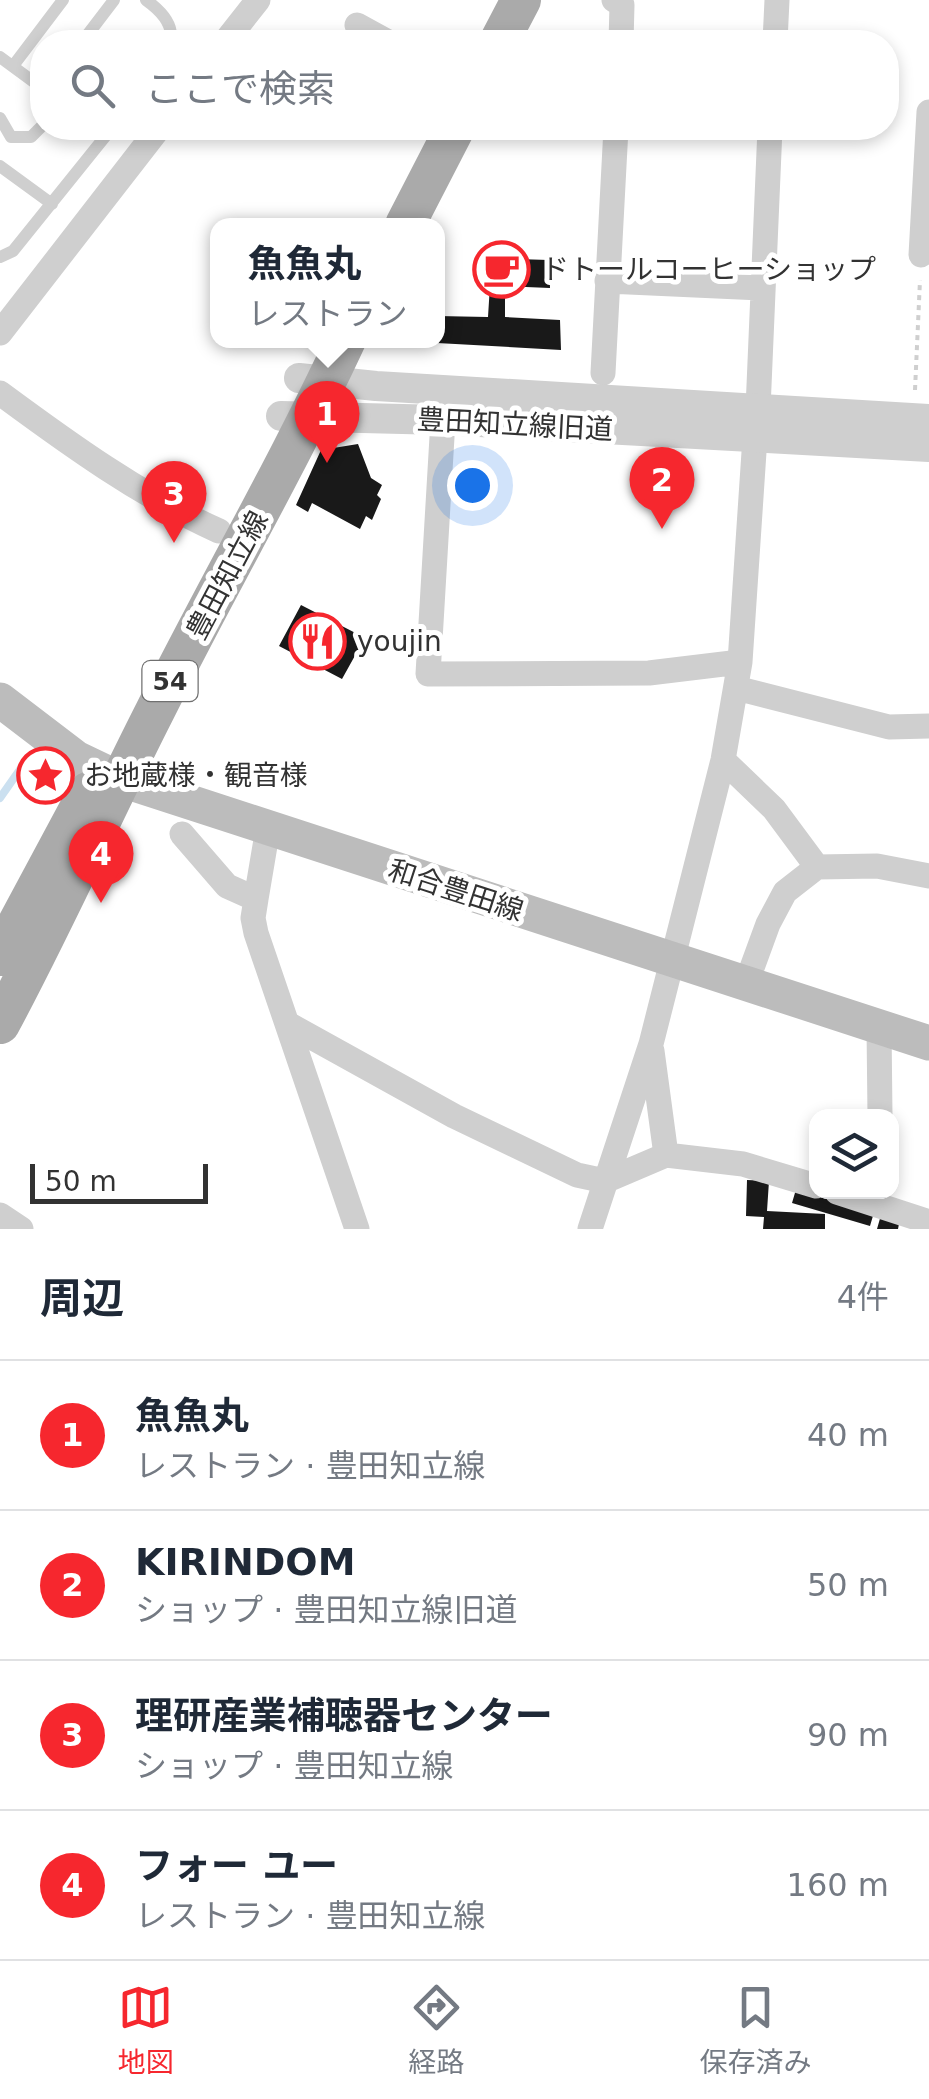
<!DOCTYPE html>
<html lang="ja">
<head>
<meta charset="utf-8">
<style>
  :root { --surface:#fff; --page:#f2f2f3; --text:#1f2937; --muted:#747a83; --line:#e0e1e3; --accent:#f6272e }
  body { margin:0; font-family:"DejaVu Sans","Noto Sans JP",sans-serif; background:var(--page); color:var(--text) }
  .controls { position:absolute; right:30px; bottom:30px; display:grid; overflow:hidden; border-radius:20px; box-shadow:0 5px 15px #0003 }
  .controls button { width:90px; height:90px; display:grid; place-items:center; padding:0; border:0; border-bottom:2px solid var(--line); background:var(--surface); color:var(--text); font:50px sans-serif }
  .scale { position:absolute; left:30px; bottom:25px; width:178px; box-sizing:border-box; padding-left:10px; border:5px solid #323232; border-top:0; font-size:28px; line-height:35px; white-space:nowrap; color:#323232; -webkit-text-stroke:8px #fff; paint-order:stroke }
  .you { position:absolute; left:472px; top:485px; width:35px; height:35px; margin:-25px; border:8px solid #fff; border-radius:50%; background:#1a73e8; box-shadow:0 0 0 15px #1a73e833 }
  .badge { display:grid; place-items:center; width:65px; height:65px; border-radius:50%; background:var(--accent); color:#fff; font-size:32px; font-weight:700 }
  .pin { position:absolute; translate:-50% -82px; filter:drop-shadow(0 2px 5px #0008) }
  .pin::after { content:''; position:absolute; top:52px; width:35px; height:30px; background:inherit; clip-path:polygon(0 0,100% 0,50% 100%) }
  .popup { position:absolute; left:210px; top:218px; width:235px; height:130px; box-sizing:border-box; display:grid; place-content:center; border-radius:20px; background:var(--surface); filter:drop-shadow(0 2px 8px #0005); font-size:32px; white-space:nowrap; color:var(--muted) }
  .popup b { font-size:38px; color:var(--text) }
  .popup::after { content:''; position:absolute; left:50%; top:100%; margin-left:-20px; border:20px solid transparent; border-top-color:var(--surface) }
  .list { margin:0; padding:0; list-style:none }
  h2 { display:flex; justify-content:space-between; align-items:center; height:130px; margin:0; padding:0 40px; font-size:42px }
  h2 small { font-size:32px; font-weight:400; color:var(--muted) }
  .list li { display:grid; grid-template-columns:65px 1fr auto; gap:30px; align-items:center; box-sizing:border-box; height:150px; padding:0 40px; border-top:2px solid var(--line) }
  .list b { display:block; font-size:38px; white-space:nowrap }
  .list p { margin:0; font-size:32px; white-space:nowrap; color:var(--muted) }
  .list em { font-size:32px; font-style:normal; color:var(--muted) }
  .icon { flex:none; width:55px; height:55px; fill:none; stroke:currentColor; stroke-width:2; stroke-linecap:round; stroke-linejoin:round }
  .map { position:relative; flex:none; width:929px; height:1229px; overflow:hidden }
  .search { position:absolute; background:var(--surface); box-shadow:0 5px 15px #0003; left:30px; right:30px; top:30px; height:110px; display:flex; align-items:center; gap:25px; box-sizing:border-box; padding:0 35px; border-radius:40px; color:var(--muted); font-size:38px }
  .sheet { height:730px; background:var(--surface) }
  nav { display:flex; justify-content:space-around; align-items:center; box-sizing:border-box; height:140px; border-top:2px solid var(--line); background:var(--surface); font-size:28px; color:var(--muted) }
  nav a { display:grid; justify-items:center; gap:5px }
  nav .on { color:var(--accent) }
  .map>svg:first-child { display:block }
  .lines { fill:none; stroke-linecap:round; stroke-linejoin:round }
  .stream { stroke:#cbe0f0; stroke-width:8 }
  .building { fill:#191919 }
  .path { stroke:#cfcfcf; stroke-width:4; stroke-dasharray:5 5; stroke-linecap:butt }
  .service { stroke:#cfcfcf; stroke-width:12 }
  .minor { stroke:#cfcfcf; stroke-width:25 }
  .tertiary { stroke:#cfcfcf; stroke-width:30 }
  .secondary { stroke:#bcbcbc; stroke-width:35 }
  .primary { stroke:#aaa; stroke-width:40 }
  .labels { text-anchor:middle; stroke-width:10; stroke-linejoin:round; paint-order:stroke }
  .shield { fill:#fff; stroke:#707070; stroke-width:2.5 }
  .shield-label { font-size:25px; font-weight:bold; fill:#323232 }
  .poi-label { font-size:28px; fill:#323232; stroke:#fff; text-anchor:start }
  .street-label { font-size:28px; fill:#323232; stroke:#fff }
</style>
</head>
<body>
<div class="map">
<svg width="929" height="1229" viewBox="0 0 929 1229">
  <rect width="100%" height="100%" fill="#fff"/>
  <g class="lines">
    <!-- stream -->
    <path class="stream" d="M 0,798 L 21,768 L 41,758"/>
  </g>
  <!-- building -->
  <path class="building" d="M 480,258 L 549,260 L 550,288 L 505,286 L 505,317 L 560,320 L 561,350 L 437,343 L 437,316 L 488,317 L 490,285 L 481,285 Z
    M 358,444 L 371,478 L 382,485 L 377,495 L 381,499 L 372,520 L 366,516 L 360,529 L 312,503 L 308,512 L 296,505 L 321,450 Z
    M 301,605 L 373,642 L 366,657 L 357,652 L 342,679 L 279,646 Z
    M 747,1180 L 769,1181 L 767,1211 L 825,1214 L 825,1229 L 763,1229 L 764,1217 L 746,1216 Z
    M 797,1186 L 875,1209 L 870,1226 L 792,1203 Z
    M 881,1215 L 900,1219 L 898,1229 L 877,1229 Z"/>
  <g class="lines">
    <!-- path -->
    <path class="path" d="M 915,390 L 920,280"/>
    <!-- service -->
    <path class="service" d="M 146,0 C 160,10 175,24 170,42
      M 82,42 L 114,0
      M 0,57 L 42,88
      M 13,66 L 63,0
      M 0,118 L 11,137 L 31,137 L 42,126
      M 0,166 L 52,204
      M 0,257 L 13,251 L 112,128"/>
    <!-- minor -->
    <path class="minor" d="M 614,0 L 622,5 L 621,42
      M 357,25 L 388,42
      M 225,42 L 258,0
      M 775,42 L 777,0
      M 921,255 L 929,112
      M 607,281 L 761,288
      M 0,333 L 159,128
      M 603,373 L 616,128
      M 0,393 C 69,444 141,496 219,531
      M 758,409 L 770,128
      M 443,420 L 428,674 L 649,673 L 740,662
      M 736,688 L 889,727 L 929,726
      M 723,760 L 774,809 L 817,867 L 877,866 L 929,876
      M 182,834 L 227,886 L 256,899 L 253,918 L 256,933 L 357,1229
      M 256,899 L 268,828
      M 746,984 L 768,924 L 785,892 L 817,867
      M 288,1024 L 454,1116 L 577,1175 L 605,1181 L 666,1155 L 743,1164 L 816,1186
      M 879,1027 L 880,1116
      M 652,1051 L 666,1155
      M 837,1192 L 929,1222
      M 0,1215 L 21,1229
      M 590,1229 L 651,1044 L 723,760 L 740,662 L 755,437"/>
    <!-- tertiary -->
    <path class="tertiary" d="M 299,378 L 376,386 L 929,419
      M 281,416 L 443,420 L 929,447"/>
    <!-- secondary -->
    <path class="secondary" d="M 0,700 L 76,758 L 122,780 L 929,1043"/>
    <!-- primary -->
    <path class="primary" d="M 499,42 L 521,0
      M 405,225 L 455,128
      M 0,956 L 88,792
      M 0,1024 C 55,922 102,815 155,711 C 217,587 287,467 346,340"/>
  </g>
  <!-- icons -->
  <defs>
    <symbol id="cafe-ring" viewBox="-11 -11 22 22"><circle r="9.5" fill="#fff" stroke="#f6272e" stroke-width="1.5"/><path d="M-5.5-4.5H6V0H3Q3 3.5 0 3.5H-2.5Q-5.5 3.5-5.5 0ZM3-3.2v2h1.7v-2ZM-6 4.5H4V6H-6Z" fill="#f6272e"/></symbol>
    <symbol id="restaurant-ring" viewBox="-11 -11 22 22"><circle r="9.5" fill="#fff" stroke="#f6272e" stroke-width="1.5"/><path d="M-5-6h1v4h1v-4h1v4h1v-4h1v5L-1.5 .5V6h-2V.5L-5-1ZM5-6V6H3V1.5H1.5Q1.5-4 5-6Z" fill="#f6272e"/></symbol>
    <symbol id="sight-ring" viewBox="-11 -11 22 22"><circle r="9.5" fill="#fff" stroke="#f6272e" stroke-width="1.5"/><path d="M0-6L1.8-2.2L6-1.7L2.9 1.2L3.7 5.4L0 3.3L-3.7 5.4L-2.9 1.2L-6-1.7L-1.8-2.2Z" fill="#f6272e"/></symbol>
  </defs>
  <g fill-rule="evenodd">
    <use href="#cafe-ring" x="470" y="238" width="63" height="63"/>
    <use href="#restaurant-ring" x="286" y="610" width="63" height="63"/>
    <use href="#sight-ring" x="14" y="744" width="63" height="63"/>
  </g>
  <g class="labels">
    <!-- shield labels -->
    <rect class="shield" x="142.5" y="661" width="55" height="40" rx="8"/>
    <g class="shield-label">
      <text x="170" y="690">54</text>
    </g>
    <!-- poi labels -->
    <g class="poi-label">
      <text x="541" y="279">ドトールコーヒーショップ</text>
      <text x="357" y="651">youjin</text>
      <text x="84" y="785">お地蔵様・観音様</text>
    </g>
    <!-- street labels -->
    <g class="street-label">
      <text transform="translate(515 424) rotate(3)" y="10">豊田知立線旧道</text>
      <text transform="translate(227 575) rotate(-62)" y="10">豊田知立線</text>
      <text transform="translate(456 890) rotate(18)" y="10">和合豊田線</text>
    </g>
  </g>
</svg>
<div class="controls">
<button><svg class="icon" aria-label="layers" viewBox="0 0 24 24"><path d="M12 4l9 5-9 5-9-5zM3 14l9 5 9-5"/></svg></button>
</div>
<div class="scale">50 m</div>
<div class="you"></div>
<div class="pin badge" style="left:327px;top:463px">1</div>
<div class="popup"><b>魚魚丸</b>レストラン</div>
<div class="pin badge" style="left:662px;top:529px">2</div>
<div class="pin badge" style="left:174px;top:543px">3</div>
<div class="pin badge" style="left:101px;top:903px">4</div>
<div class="search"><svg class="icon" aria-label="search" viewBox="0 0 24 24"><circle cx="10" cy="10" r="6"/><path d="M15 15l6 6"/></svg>ここで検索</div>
</div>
<section class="sheet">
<h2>周辺<small>4件</small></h2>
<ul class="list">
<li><span class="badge">1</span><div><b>魚魚丸</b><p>レストラン · 豊田知立線</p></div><em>40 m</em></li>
<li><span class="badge">2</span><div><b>KIRINDOM</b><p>ショップ · 豊田知立線旧道</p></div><em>50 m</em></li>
<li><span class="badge">3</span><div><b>理研産業補聴器センター</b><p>ショップ · 豊田知立線</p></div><em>90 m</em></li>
<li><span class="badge">4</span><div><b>フォー ユー</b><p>レストラン · 豊田知立線</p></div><em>160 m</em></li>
</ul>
</section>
<nav>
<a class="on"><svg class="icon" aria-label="map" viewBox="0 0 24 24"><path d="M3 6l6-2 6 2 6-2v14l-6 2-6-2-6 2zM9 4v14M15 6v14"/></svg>地図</a>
<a><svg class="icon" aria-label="directions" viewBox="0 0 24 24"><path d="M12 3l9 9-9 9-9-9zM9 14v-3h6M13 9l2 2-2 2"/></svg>経路</a>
<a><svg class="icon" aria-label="saved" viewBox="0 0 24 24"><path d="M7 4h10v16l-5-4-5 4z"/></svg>保存済み</a>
</nav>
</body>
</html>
